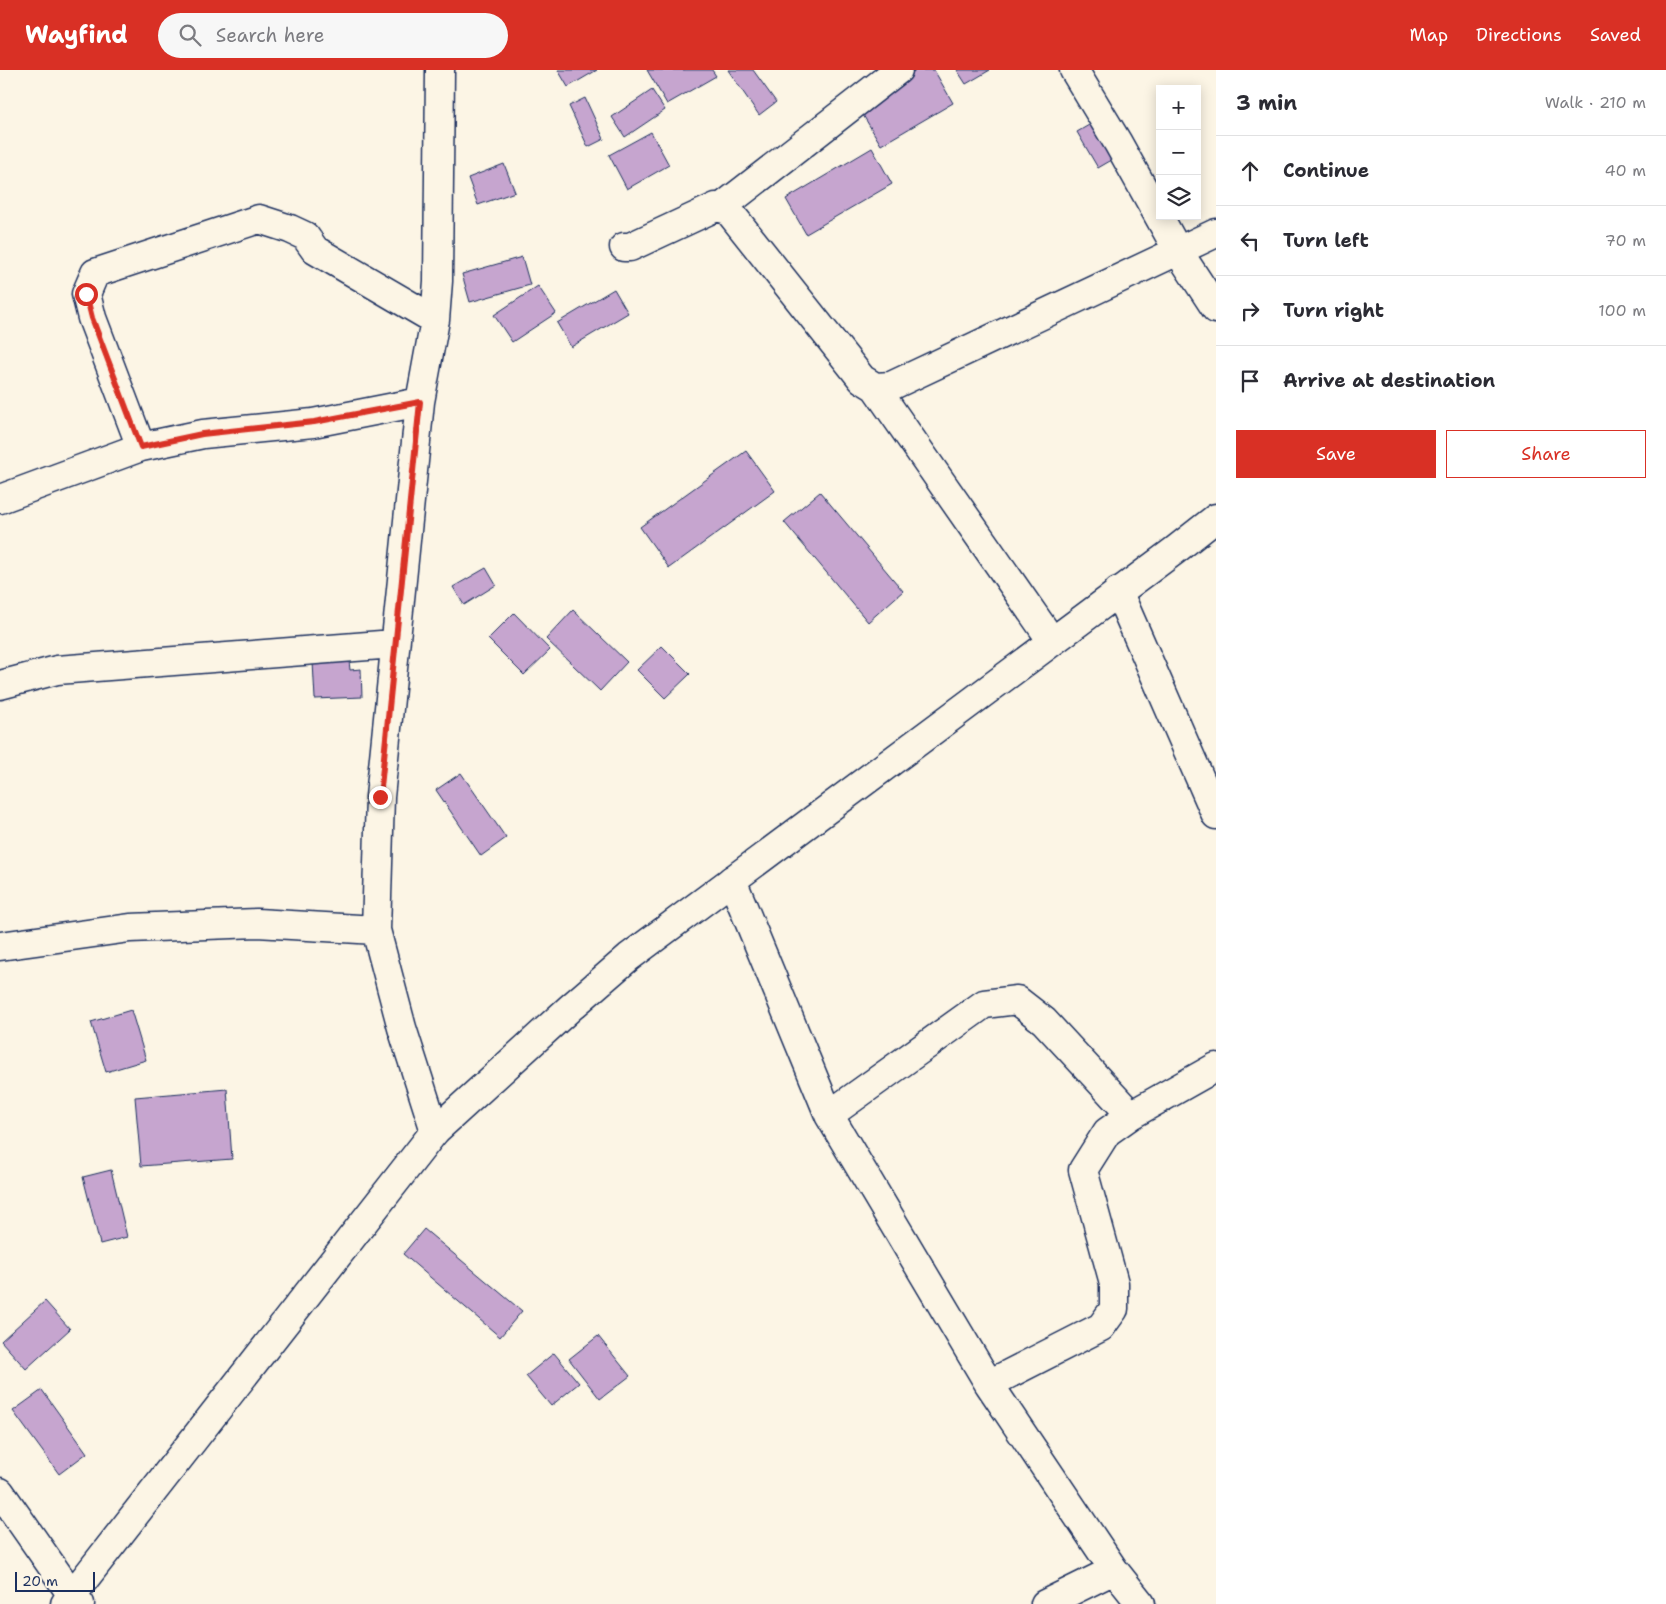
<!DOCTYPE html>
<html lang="en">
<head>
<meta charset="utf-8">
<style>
  :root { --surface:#fff; --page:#f7f7f7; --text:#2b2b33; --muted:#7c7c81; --line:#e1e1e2; --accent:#d93025 }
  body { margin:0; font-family:"Shantell Sans",sans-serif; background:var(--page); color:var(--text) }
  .controls { position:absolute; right:15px; top:15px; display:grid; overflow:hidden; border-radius:0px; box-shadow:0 2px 12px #0003 }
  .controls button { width:45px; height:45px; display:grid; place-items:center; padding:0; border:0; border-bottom:1px solid var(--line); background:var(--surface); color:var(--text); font:25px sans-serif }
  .scale { position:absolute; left:15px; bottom:12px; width:80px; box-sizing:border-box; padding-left:5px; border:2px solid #1b2f5e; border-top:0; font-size:14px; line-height:18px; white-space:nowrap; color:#1b2f5e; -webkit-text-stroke:4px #fcf5e5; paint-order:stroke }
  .stop { position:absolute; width:15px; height:15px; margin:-11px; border:4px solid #d93025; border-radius:50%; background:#fff }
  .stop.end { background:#d93025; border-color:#fff; box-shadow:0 1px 5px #0008 }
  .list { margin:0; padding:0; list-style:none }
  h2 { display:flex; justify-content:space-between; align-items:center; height:65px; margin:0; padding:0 20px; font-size:21px }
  h2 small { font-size:16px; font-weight:400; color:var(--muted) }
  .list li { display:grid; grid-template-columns:32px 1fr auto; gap:15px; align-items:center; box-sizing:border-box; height:70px; padding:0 20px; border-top:1px solid var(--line) }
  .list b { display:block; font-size:19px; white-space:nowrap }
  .list em { font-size:16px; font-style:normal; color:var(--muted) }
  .actions { display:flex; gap:10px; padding:15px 20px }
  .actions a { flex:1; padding:11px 0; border:1px solid var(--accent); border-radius:0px; text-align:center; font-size:18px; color:var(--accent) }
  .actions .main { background:var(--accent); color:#fff }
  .icon { flex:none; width:28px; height:28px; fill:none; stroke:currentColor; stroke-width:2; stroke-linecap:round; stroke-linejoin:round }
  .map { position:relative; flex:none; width:1216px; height:1534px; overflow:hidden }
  header { display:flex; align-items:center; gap:30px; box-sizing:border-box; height:70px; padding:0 25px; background:var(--accent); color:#fff }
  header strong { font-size:24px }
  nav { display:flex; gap:28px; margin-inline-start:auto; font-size:18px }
  .search { width:350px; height:45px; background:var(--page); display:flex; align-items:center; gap:12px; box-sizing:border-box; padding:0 18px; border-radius:28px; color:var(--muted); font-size:19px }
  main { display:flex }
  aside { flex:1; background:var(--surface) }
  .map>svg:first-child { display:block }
  .building { fill:#c6a5cf; stroke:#1b2f5e }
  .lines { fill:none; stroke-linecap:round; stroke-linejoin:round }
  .street-casing { stroke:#1b2f5e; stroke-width:31 }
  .secondary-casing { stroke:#1b2f5e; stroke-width:31 }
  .street { stroke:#fcf5e5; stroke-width:28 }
  .secondary { stroke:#fcf5e5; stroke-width:28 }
  .route { stroke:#d93025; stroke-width:6 }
</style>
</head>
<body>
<header>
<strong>Wayfind</strong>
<div class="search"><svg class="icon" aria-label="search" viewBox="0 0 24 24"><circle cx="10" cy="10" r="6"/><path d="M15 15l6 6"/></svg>Search here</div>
<nav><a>Map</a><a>Directions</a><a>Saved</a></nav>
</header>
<main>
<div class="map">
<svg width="1216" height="1534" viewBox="0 0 1216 1534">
  <rect width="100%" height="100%" fill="#fcf5e5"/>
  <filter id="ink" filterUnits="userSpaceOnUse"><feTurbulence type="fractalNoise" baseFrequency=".02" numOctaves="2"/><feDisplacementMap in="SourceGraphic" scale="10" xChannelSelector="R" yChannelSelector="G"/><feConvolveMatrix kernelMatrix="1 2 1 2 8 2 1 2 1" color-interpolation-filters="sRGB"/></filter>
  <g filter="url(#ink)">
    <!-- building -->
    <path class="building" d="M 558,0 L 597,0 L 568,17 Z
      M 647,0 L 712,0 L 716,6 L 667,34 Z
      M 728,0 L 753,0 L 776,32 L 759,45 Z
      M 916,0 L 934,0 L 953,33 L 881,75 L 857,35 Z
      M 957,0 L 990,0 L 966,14 Z
      M 652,20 L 665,40 L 625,67 L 612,47 Z
      M 585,28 L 604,69 L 588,77 L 569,36 Z
      M 1101,48 L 1122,84 L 1098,98 L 1077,62 Z
      M 651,62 L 669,95 L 627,119 L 609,85 Z
      M 872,78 L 892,114 L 806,164 L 786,129 Z
      M 504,94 L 515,122 L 478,135 L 468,108 Z
      M 522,187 L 530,215 L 470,232 L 462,204 Z
      M 538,216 L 556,243 L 512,272 L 494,245 Z
      M 614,219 L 628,243 L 571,277 L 557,253 Z
      M 746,381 L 775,421 L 669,498 L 640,457 Z
      M 820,422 L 903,521 L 868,552 L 784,452 Z
      M 486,498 L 496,515 L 464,535 L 453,517 Z
      M 573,540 L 627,592 L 600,621 L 546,569 Z
      M 514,543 L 550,580 L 524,605 L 488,569 Z
      M 662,576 L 690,604 L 665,628 L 637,600 Z
      M 349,591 L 350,600 L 361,599 L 362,627 L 315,629 L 313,592 Z
      M 461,703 L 506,768 L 481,786 L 436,720 Z
      M 131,940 L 146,990 L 106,1002 L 91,952 Z
      M 227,1019 L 232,1089 L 141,1096 L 135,1027 Z
      M 111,1100 L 127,1167 L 100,1174 L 83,1107 Z
      M 424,1159 L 522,1241 L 500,1267 L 403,1184 Z
      M 45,1231 L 70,1259 L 26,1299 L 1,1271 Z
      M 598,1266 L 630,1306 L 600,1329 L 569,1289 Z
      M 554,1283 L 579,1313 L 551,1336 L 526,1306 Z
      M 42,1320 L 87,1383 L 59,1404 L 13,1341 Z"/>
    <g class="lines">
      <defs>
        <path id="street" d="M 1074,0 L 1118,73 L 1178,181 L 1216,239
          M 722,137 L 898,0
          M 624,177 L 630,177 L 716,137 L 728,140 L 862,309 L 875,317 L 1052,571
          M 875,317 L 891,316 L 1216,163
          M 141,377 L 92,248 L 86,224 L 95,203 L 259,149 L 290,159 L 305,166 L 315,180 L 435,250
          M 0,429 L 141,377 L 203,364 L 313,353 L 420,332
          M 1118,521 L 1216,745
          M 0,615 L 57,600 L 394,574
          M 732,810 L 829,1045 L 989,1314 L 1114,1500 L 1141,1534
          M 0,876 L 130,858 L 257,853 L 376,860
          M 829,1045 L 984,934 L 1017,930 L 1044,951 L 1131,1045
          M 435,1061 L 402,958 L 376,860 L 380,727 L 420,332 L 435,250 L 438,211 L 440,0
          M 989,1314 L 1101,1257 L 1114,1239 L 1114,1213 L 1083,1100 L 1107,1062 L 1131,1045 L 1216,997
          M 0,1422 L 72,1525 L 80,1534
          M 1045,1534 L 1114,1500"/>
        <path id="secondary" d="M 65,1534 L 435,1061 L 570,938 L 629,887 L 1174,481 L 1216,448"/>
      </defs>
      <!-- street casing -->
      <use href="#street" class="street-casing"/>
      <!-- secondary casing -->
      <use href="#secondary" class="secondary-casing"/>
      <!-- street -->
      <use href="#street" class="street"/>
      <!-- secondary -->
      <use href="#secondary" class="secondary"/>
    </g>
  </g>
  <g class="lines" filter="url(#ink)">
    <!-- route -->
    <path class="route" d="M 86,224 L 92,248 L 141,377 L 202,364 L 314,352 L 420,332 L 380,727"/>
  </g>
</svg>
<div class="controls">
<button>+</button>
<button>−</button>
<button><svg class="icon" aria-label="layers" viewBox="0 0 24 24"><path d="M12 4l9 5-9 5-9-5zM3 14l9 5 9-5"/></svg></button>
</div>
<div class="scale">20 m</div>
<div class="stop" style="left:86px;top:224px"></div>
<div class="stop end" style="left:380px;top:727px"></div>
</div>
<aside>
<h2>3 min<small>Walk · 210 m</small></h2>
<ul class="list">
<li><svg class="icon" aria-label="ahead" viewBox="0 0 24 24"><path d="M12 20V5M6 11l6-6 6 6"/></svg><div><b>Continue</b></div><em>40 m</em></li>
<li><svg class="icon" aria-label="left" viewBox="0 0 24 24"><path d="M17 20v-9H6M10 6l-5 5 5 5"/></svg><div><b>Turn left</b></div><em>70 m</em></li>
<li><svg class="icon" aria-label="right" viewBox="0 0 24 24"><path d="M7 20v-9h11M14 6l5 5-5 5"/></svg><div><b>Turn right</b></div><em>100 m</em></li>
<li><svg class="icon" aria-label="arrive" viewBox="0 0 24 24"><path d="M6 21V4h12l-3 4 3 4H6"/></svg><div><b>Arrive at destination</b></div></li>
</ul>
<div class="actions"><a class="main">Save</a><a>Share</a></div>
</aside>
</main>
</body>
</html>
